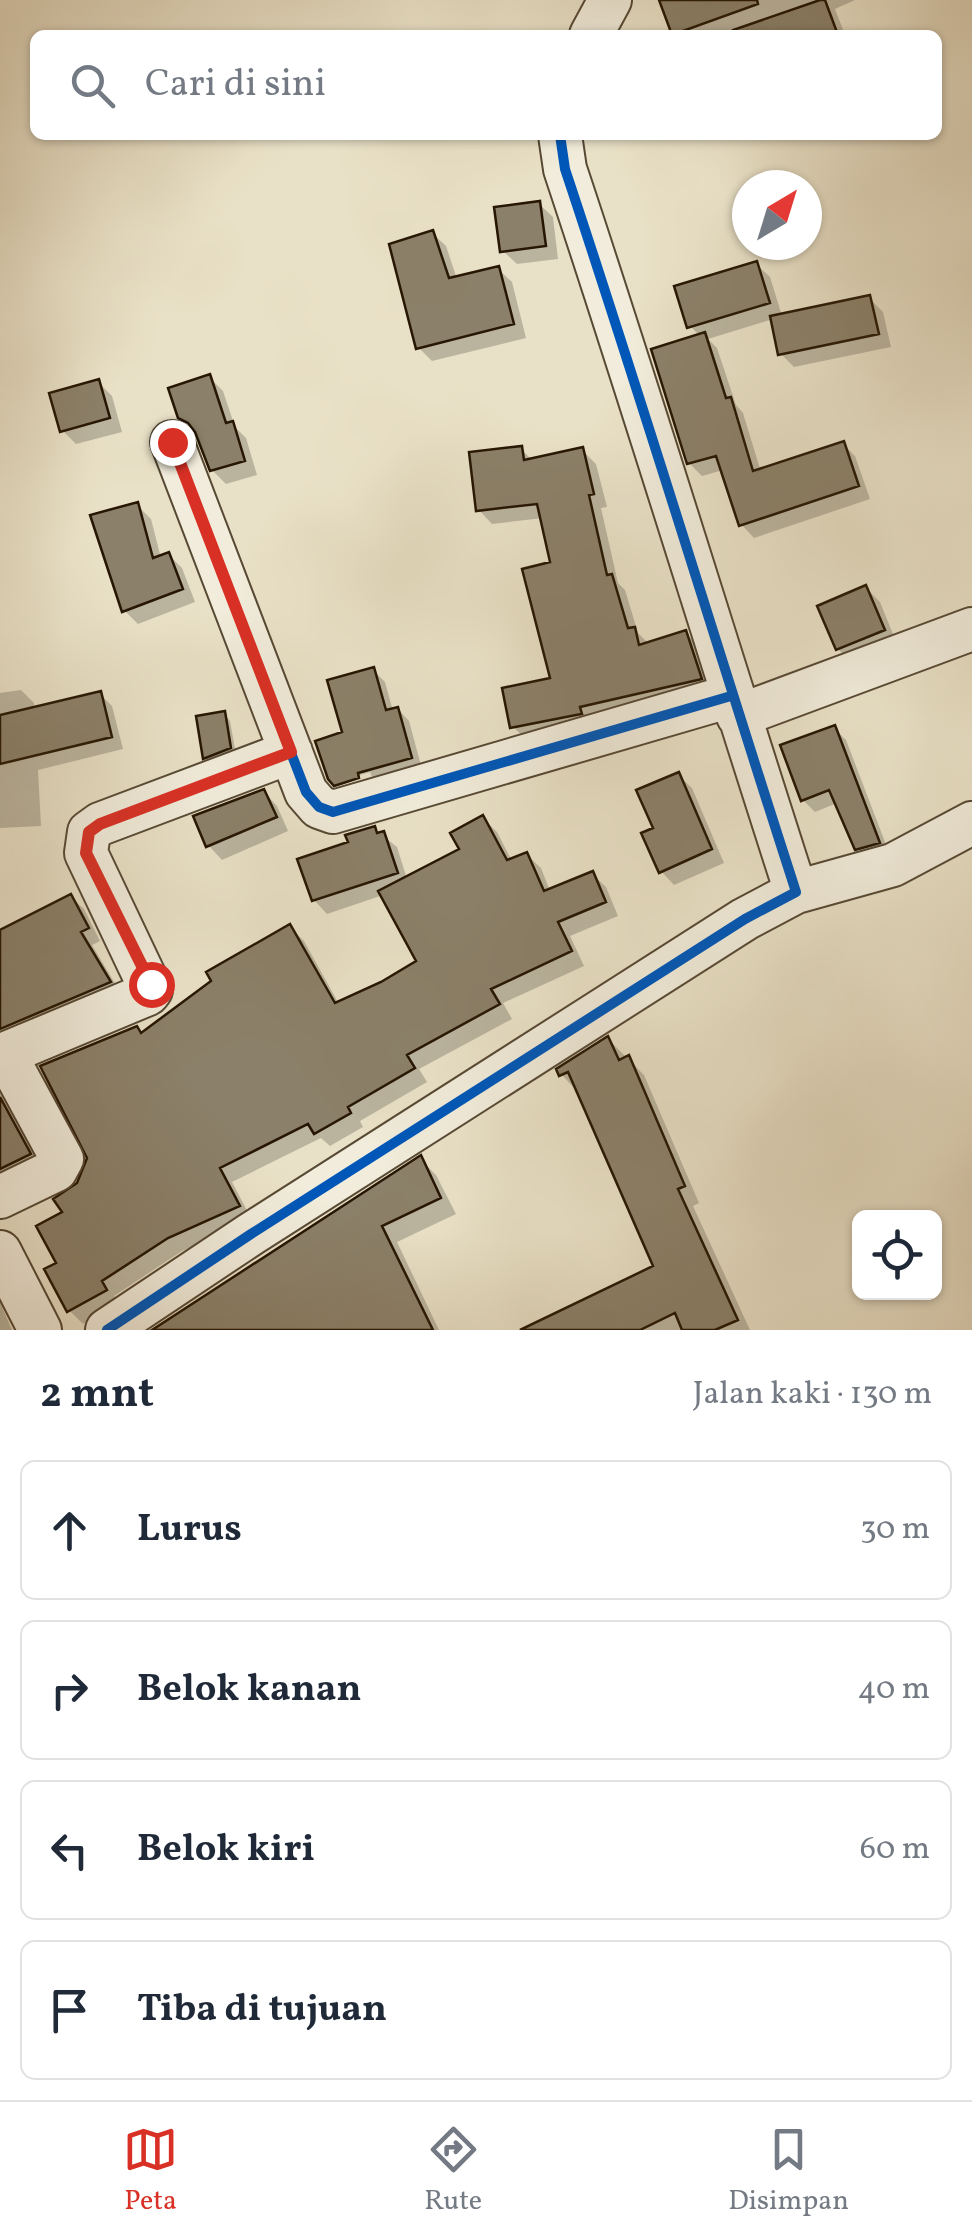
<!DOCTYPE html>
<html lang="id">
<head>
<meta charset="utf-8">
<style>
  :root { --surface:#fff; --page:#f2f2f3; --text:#1f2937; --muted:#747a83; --line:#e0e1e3; --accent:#d93025 }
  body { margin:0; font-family:Vollkorn,serif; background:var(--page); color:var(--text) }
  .controls { position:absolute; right:30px; bottom:30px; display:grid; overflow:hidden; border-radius:15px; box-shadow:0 2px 8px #0004 }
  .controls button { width:90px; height:90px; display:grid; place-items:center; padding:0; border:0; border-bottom:2px solid var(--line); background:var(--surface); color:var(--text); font:50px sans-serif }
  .compass { position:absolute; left:732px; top:170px; width:90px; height:90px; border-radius:50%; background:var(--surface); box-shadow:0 2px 8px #0004; rotate:38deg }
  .stop { position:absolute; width:30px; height:30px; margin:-22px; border:8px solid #d93025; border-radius:50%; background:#fff }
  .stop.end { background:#d93025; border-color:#fff; box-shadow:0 2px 10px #0008 }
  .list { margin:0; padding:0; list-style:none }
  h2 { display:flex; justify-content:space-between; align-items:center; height:130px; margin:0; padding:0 40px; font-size:42px }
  h2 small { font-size:32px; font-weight:400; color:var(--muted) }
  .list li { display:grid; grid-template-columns:65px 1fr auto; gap:30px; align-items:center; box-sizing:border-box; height:140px; margin:0 20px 20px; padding:0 20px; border:2px solid var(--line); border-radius:15px }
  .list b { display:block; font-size:38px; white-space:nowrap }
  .list em { font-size:32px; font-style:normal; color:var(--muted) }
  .icon { flex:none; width:55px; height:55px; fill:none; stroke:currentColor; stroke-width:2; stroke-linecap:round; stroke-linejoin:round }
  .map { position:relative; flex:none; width:972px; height:1330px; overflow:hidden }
  .search { position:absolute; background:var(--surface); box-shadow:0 2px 8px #0004; left:30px; right:30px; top:30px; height:110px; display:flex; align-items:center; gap:25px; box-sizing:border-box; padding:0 35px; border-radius:15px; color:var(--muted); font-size:38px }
  .sheet { height:770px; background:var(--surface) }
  nav { display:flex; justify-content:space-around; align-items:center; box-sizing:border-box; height:140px; border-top:2px solid var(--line); background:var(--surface); font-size:28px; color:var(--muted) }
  nav a { display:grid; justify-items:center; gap:5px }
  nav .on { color:var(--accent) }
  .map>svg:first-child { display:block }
  .shadow { fill:#0003 }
  .building { fill:#8b8069; stroke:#261603; stroke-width:2.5 }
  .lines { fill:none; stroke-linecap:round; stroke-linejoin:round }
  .street-casing { stroke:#574934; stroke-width:46 }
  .street { stroke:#f1ecdb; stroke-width:42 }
  .cycleway-casing { stroke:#f1ecdb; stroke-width:16 }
  .cycleway { stroke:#0057b8; stroke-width:10 }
  .route { stroke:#d93025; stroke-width:12 }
</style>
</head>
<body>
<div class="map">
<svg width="972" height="1330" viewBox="0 0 972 1330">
  <rect width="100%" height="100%" fill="#e9e1c7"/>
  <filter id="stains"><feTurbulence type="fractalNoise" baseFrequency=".002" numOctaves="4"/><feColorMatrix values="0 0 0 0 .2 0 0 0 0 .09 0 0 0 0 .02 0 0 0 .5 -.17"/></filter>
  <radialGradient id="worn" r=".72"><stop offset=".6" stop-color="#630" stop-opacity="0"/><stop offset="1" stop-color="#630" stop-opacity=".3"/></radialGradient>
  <!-- shadow -->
  <path class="shadow" d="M 662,0 L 855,0 L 835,9 L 845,35 L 783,35 L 776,15 L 725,35 L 675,35 Z
    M 539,204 L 553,217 L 558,259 L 517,264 L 503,251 Z
    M 432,233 L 446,246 L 457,279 L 498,269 L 512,282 L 526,338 L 432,361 L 418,347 Z
    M 756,264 L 770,277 L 782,316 L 869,298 L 883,312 L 891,347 L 794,367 L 780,353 L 773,319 L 708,339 L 717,348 L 736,405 L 743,413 L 761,472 L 843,444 L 855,456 L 870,499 L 754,538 L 742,525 L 723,470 L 702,476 L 689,463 L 700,336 L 690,326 Z
    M 209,377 L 223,391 L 235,427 L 246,438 L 257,475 L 226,484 L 212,470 L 195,431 L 181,417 Z
    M 98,382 L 112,396 L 122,432 L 76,444 L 63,431 Z
    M 521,449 L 533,461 L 582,450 L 596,464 L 607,507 L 601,508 L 618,583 L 625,590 L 638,633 L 649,644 L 686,633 L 699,647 L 714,692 L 527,740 L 513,727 L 554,680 L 553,564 L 543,518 L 492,524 L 479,510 Z
    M 137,505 L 151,519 L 161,558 L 169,555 L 182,568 L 195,602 L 138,624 L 124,610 Z
    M 866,588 L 880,602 L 897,644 L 852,663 L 838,649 Z
    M 373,670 L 385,682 L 393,711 L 398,709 L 409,721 L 422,769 L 348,796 L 338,787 L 372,777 L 370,772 L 336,782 L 345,734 Z
    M 21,690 L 34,703 L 34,710 L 100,694 L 112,706 L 123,749 L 38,770 L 41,826 L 0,828 L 0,693 Z
    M 224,714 L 230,721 L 236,754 L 211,764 L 205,757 Z
    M 834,728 L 846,740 L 890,855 L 869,861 L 857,848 L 837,803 L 815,812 L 803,800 Z
    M 678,775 L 692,788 L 724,863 L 674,885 L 661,871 L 656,830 Z
    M 264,792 L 277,806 L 288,831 L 222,860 L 209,846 Z
    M 483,818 L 497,832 L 512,861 L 527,855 L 541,868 L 550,891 L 592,874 L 606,887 L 618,916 L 570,936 L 584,966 L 503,1003 L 512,1019 L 419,1069 L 427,1082 L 360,1121 L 363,1127 L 330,1146 L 321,1138 L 232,1182 L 252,1220 L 182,1251 L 114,1296 L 119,1305 L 83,1324 L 69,1310 L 59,1264 L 66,1213 L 143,1035 L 290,927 L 304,941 L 339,1004 L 419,962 L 383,895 L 327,914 L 314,900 L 351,844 L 374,829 L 397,847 L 407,879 L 462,850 Z
    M 71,897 L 84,909 L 100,941 L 92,945 L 122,995 L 0,1052 L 0,932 Z
    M 608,1039 L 644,1075 L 699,1203 L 693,1206 L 750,1330 L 526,1330 L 657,1268 L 577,1091 L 561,1074 Z
    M 0,1090 L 42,1167 L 0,1176 Z
    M 420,1159 L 436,1175 L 456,1214 L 397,1242 L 439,1330 L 157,1330 Z
    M 0,1302 L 12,1330 L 0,1330 Z"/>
  <!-- building -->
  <path class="building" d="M 659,0 L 757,0 L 758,4 L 672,35 Z
    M 820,0 L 825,0 L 838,35 L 734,35 L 733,30 Z
    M 540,201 L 546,246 L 500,252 L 494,207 Z
    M 433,230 L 449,278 L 499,266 L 514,324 L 416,349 L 389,244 Z
    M 757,261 L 770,303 L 687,328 L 674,286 Z
    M 870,295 L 879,334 L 778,355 L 770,316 Z
    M 705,332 L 726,398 L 731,397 L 753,471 L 844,441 L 859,486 L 739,526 L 716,456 L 687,464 L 651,349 Z
    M 210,374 L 226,423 L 233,421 L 245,461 L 210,471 L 195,432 L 188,423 L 178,418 L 168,388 Z
    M 99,379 L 110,418 L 60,432 L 49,393 Z
    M 522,446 L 524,460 L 583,447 L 594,494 L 589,495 L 607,575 L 612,574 L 628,628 L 635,627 L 639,645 L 686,630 L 702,679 L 580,707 L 582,714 L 576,715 L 510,728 L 502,688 L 550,678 L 522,569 L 550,562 L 537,504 L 476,511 L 469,452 Z
    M 138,502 L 153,558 L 169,552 L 183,589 L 122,612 L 90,515 Z
    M 866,585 L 885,630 L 836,650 L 817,606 Z
    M 374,667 L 386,710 L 398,707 L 412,758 L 358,773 L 359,778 L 334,786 L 328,779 L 315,741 L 342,732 L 327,680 Z
    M 101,691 L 112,737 L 0,764 L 0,715 Z
    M 225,711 L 231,748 L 203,759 L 196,716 Z
    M 835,725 L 880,843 L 855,850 L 829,790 L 801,801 L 780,745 Z
    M 679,772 L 712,849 L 659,873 L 641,833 L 653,828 L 636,790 Z
    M 264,789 L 277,817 L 206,847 L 193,816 Z
    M 483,815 L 507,860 L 527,852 L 544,891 L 593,871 L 606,902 L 558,922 L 572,951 L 491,989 L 500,1004 L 407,1055 L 415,1068 L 348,1107 L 351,1113 L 314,1134 L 308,1124 L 220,1168 L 240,1206 L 168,1238 L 102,1281 L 107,1290 L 67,1312 L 44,1269 L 56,1263 L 36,1226 L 62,1212 L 53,1199 L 77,1183 L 87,1158 L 40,1066 L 137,1026 L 141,1033 L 211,981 L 206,972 L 290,924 L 335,1003 L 381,982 L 416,961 L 378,891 L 459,849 L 450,833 Z
    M 375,826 L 377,833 L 384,831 L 398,873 L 312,901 L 297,859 L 348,842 L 345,835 Z
    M 71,894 L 89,928 L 81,932 L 111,982 L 0,1029 L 0,930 Z
    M 608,1036 L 619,1060 L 629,1055 L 685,1186 L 678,1189 L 738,1320 L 715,1330 L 682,1330 L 675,1313 L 640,1330 L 520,1330 L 653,1266 L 568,1072 L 559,1076 L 556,1069 Z
    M 0,1097 L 31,1154 L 0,1169 Z
    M 421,1155 L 441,1198 L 382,1226 L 433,1330 L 152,1330 Z"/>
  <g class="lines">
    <defs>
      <path id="street" d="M 591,35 L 610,0
        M 172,442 L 306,792 L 319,807 L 333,812 L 731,696
        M 738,716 L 972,629
        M 796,892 L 893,865 L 972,823
        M 0,1197 L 56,1170 L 62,1159 L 10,1063 L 9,1052 L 148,994 L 151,990 L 86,853 L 89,832 L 100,824 L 291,752
        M 0,1252 L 40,1330
        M 107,1330 L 251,1234 L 745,919 L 796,892 C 718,651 645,409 565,169 L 560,135"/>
    </defs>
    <!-- street casing -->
    <use href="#street" class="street-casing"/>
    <!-- street -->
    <use href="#street" class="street"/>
    <defs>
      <path id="cycleway" d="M 172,442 L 306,792 L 319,807 L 333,812 L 731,696
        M 107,1330 L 251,1234 L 745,919 L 796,892 C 718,651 645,409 565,169 L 560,135"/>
    </defs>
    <!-- cycleway casing -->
    <use href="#cycleway" class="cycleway-casing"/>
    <!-- cycleway -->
    <use href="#cycleway" class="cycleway"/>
  </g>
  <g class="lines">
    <!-- route -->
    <path class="route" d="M 151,984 L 86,853 L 89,832 L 100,824 L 291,752 L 172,442"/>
  </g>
  <rect width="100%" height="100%" filter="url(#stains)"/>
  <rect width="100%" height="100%" fill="url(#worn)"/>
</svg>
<div class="controls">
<button><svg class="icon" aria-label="locate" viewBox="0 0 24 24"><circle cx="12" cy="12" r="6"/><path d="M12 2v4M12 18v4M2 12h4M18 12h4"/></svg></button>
</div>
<svg class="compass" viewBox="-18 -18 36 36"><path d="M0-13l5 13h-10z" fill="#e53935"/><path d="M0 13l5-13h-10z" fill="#747a83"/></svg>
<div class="stop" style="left:151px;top:984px"></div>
<div class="stop end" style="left:172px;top:442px"></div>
<div class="search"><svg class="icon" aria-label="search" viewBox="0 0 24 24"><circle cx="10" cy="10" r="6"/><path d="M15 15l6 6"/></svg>Cari di sini</div>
</div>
<section class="sheet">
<h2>2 mnt<small>Jalan kaki · 130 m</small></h2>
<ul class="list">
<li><svg class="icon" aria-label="ahead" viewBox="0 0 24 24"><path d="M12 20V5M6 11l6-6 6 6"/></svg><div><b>Lurus</b></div><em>30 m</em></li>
<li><svg class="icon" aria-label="right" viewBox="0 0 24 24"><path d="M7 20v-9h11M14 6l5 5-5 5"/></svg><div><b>Belok kanan</b></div><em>40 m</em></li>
<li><svg class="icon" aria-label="left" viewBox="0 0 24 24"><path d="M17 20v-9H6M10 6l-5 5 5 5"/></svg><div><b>Belok kiri</b></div><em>60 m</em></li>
<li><svg class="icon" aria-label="arrive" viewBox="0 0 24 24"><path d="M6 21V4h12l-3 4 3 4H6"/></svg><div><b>Tiba di tujuan</b></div></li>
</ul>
</section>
<nav>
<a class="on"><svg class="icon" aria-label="map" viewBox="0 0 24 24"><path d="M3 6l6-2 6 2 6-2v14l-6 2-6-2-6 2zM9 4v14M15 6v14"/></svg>Peta</a>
<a><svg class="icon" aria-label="directions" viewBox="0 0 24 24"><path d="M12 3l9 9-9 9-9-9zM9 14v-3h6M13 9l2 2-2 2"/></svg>Rute</a>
<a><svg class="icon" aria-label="saved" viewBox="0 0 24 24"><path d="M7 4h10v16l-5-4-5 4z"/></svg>Disimpan</a>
</nav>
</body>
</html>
